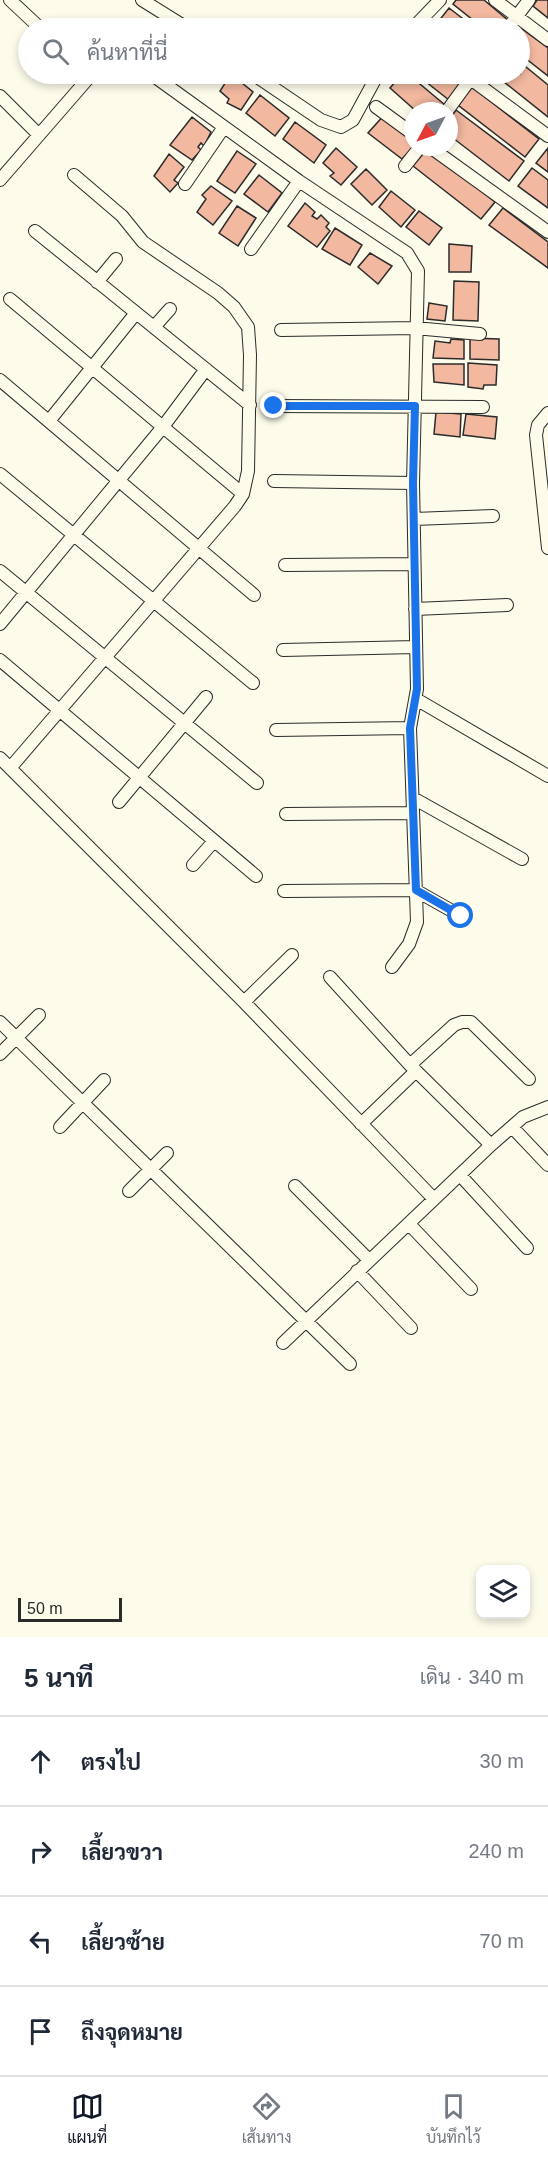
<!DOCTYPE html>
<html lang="th">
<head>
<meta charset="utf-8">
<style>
  :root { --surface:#fff; --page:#f2f2f3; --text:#1f2937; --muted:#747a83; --line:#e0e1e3; --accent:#111827 }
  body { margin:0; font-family:Helvetica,Sarabun,sans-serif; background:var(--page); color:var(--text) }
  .controls { position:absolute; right:18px; bottom:18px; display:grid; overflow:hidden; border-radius:12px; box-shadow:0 3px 9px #0003 }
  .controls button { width:54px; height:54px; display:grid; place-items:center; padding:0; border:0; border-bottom:2px solid var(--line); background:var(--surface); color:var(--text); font:30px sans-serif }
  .compass { position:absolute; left:404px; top:102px; width:54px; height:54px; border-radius:50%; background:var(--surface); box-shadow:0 3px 9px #0003; rotate:229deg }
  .scale { position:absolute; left:18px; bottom:15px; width:104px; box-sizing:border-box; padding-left:6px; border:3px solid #2b2b2b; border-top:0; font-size:16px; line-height:21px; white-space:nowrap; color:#2b2b2b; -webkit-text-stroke:4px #fdfbea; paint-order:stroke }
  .stop { position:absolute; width:18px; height:18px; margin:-14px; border:4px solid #1a73e8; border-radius:50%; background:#fff }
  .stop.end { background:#1a73e8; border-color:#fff; box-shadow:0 2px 6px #0008 }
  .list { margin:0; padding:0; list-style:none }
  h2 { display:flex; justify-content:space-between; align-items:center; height:78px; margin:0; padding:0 24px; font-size:26px }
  h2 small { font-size:20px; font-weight:400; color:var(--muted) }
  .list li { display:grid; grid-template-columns:39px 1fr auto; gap:18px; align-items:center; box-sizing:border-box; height:90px; padding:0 24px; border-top:2px solid var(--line) }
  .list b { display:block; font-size:22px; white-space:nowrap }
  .list em { font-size:20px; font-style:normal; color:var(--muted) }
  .icon { flex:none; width:33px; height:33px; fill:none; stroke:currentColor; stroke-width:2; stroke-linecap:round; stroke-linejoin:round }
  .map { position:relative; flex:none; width:548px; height:1637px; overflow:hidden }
  .search { position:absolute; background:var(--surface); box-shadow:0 3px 9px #0003; left:18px; right:18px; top:18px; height:66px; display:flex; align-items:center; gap:15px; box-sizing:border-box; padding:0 21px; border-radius:33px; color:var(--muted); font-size:22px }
  .sheet { height:438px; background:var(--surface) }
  nav { display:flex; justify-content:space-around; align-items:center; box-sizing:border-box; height:84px; border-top:2px solid var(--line); background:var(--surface); font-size:16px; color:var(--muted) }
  nav a { display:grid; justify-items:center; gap:3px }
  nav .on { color:var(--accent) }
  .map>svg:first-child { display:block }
  .building { fill:#f2b8a0; stroke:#2b2b2b; stroke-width:1.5 }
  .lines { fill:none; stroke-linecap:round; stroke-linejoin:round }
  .street-casing { stroke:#2b2b2b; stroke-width:14 }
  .street { stroke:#fdfbea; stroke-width:12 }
  .route { stroke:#1a73e8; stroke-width:8 }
</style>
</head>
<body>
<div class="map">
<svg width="548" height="1637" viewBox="0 0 548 1637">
  <rect width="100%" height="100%" fill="#fdfbea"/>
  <!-- building -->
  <path class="building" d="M 456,0 L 484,0 L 509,21 L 503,28 L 483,28 L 453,4 Z
    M 537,0 L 548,0 L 548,18 L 533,6 Z
    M 449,8 L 475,28 L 434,27 Z
    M 518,26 L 548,48 L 548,76 L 520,54 L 520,28 L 516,28 Z
    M 520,62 L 548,85 L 548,117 L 494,74 L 520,74 Z
    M 231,74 L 253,92 L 241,110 L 227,103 L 229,99 L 220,91 Z
    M 402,74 L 408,74 L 445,105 L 440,111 L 416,111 L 390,88 Z
    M 416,74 L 453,74 L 463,82 L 449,100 Z
    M 472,87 L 539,139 L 525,157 L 458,105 Z
    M 260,95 L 289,118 L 275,136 L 246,113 Z
    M 456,110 L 524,161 L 509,181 L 449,135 L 449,120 Z
    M 385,114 L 413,136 L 413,147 L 402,159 L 368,133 Z
    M 192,117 L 211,132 L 204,146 L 201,143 L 198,147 L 201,150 L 192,160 L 170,145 Z
    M 295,122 L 326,145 L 314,163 L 283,139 Z
    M 336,148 L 357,167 L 341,185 L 330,176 L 334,173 L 323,163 Z
    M 548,148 L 548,172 L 536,163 Z
    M 427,149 L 495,202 L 481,219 L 413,166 Z
    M 237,151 L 256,164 L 235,193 L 217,181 Z
    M 169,154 L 184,167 L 174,180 L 178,183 L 170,192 L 154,176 Z
    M 532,168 L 548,180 L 548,208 L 518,186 Z
    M 366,169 L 387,190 L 372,205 L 351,184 Z
    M 259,175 L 282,193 L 268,212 L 244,194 Z
    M 211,186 L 232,201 L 213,225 L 197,212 L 206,199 L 202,195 Z
    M 391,191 L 415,210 L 401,227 L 379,207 Z
    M 305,203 L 315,212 L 312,216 L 317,219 L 321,215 L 329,223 L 326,227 L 330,231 L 317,247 L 288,226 Z
    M 237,206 L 256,218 L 238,246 L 219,233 Z
    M 503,208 L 548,242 L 548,268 L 489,225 Z
    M 419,211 L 442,228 L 429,245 L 406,227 Z
    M 335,228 L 362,245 L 350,265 L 322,249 Z
    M 449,244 L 472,246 L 471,272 L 449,272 Z
    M 370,253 L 392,266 L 378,284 L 358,267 Z
    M 454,281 L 479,282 L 478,321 L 453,320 Z
    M 429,303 L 447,306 L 445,321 L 427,319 Z
    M 470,338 L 499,339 L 499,360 L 470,359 Z
    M 451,339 L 464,340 L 464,359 L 433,358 L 435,341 L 450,343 Z
    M 468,363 L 497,365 L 496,385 L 484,385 L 483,389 L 468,387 Z
    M 433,364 L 464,364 L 464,385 L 434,382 Z
    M 436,412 L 461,414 L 460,437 L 434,434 Z
    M 466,414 L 497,417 L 495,439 L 463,435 Z"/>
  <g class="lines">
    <defs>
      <path id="street" d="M 10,0 L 40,28
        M 142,0 L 187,28
        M 495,0 L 548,40
        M 413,28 L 440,0
        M 508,28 L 529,0
        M 151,74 L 299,181 L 407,253 L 418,271 L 413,483 L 417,689 L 410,728 L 417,922 L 409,944 L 392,967
        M 253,74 L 321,120 L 341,127 L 353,120 L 378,74
        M 464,74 L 548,136
        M 0,96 L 38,134
        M 376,107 L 413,134
        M 447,111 L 474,74
        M 430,147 L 548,232
        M 405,166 L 420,147
        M 0,180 L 92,74
        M 185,184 L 224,127
        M 35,231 L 250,405
        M 251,249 L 299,181
        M 97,282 L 116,259
        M 10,299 L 243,494
        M 154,327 L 170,309
        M 281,330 L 415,328 L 480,334
        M 0,380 L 254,595
        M 274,406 L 483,407
        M 548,413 L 538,425 L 536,435 L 548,548
        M 49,421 L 136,313
        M 0,474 L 253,683
        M 274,481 L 413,483
        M 414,519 L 493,516
        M 285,565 L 414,564
        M 0,571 L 257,783
        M 415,609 L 507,605
        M 0,624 L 162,428 L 206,369
        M 283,650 L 415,647
        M 0,660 L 256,876
        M 416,699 L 548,776
        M 276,730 L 410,728
        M 0,758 L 244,1002 L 434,1199
        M 11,767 L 235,506 L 243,494 L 248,471 L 250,355 L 248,327 L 234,307 L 218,293 L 143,242 L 122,216 L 74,175
        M 413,798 L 522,859
        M 119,802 L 206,697
        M 286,814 L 413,813
        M 193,865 L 214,841
        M 284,891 L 415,890 L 461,916
        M 330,977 L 410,1065 L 491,1145
        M 244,1002 L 292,955
        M 0,1022 L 350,1364
        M 0,1054 L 39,1015
        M 410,1065 L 454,1025 L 462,1022 L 471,1022 L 529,1079
        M 361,1124 L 416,1071
        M 60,1127 L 104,1080
        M 512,1127 L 548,1165
        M 460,1175 L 527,1248
        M 295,1186 L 369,1260
        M 129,1191 L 167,1153
        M 409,1224 L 471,1289
        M 357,1271 L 411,1328
        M 283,1343 L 491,1145 L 523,1117 L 548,1107"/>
    </defs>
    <!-- street casing -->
    <use href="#street" class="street-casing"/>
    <!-- street -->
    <use href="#street" class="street"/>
  </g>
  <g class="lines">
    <!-- route -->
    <path class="route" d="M 274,406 L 415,406 L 413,483 L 417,689 L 410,728 L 416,890 L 461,916"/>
  </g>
</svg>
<div class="controls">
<button><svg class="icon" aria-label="layers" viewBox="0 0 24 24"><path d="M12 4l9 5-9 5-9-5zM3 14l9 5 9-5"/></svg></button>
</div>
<svg class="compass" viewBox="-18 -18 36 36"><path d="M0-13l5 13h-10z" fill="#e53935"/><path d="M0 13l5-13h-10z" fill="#747a83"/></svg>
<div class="scale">50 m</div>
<div class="stop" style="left:461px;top:916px"></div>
<div class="stop end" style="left:274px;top:406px"></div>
<div class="search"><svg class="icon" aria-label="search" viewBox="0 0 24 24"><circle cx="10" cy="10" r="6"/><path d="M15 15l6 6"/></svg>ค้นหาที่นี่</div>
</div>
<section class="sheet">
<h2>5 นาที<small>เดิน · 340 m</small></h2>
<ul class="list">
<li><svg class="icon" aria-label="ahead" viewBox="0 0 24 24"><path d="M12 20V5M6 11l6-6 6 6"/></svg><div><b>ตรงไป</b></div><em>30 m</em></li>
<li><svg class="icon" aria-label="right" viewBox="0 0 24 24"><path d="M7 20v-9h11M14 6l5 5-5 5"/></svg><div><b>เลี้ยวขวา</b></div><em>240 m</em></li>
<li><svg class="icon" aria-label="left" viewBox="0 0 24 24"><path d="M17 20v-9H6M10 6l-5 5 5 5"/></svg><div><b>เลี้ยวซ้าย</b></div><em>70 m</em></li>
<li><svg class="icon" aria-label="arrive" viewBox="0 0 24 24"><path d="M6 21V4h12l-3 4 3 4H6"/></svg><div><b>ถึงจุดหมาย</b></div></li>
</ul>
</section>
<nav>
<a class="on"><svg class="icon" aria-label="map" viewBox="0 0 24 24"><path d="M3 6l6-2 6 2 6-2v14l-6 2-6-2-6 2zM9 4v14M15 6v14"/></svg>แผนที่</a>
<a><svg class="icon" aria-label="directions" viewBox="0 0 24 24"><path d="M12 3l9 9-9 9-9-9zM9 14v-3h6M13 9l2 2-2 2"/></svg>เส้นทาง</a>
<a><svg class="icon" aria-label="saved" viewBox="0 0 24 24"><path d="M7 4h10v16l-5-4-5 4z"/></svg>บันทึกไว้</a>
</nav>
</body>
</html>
